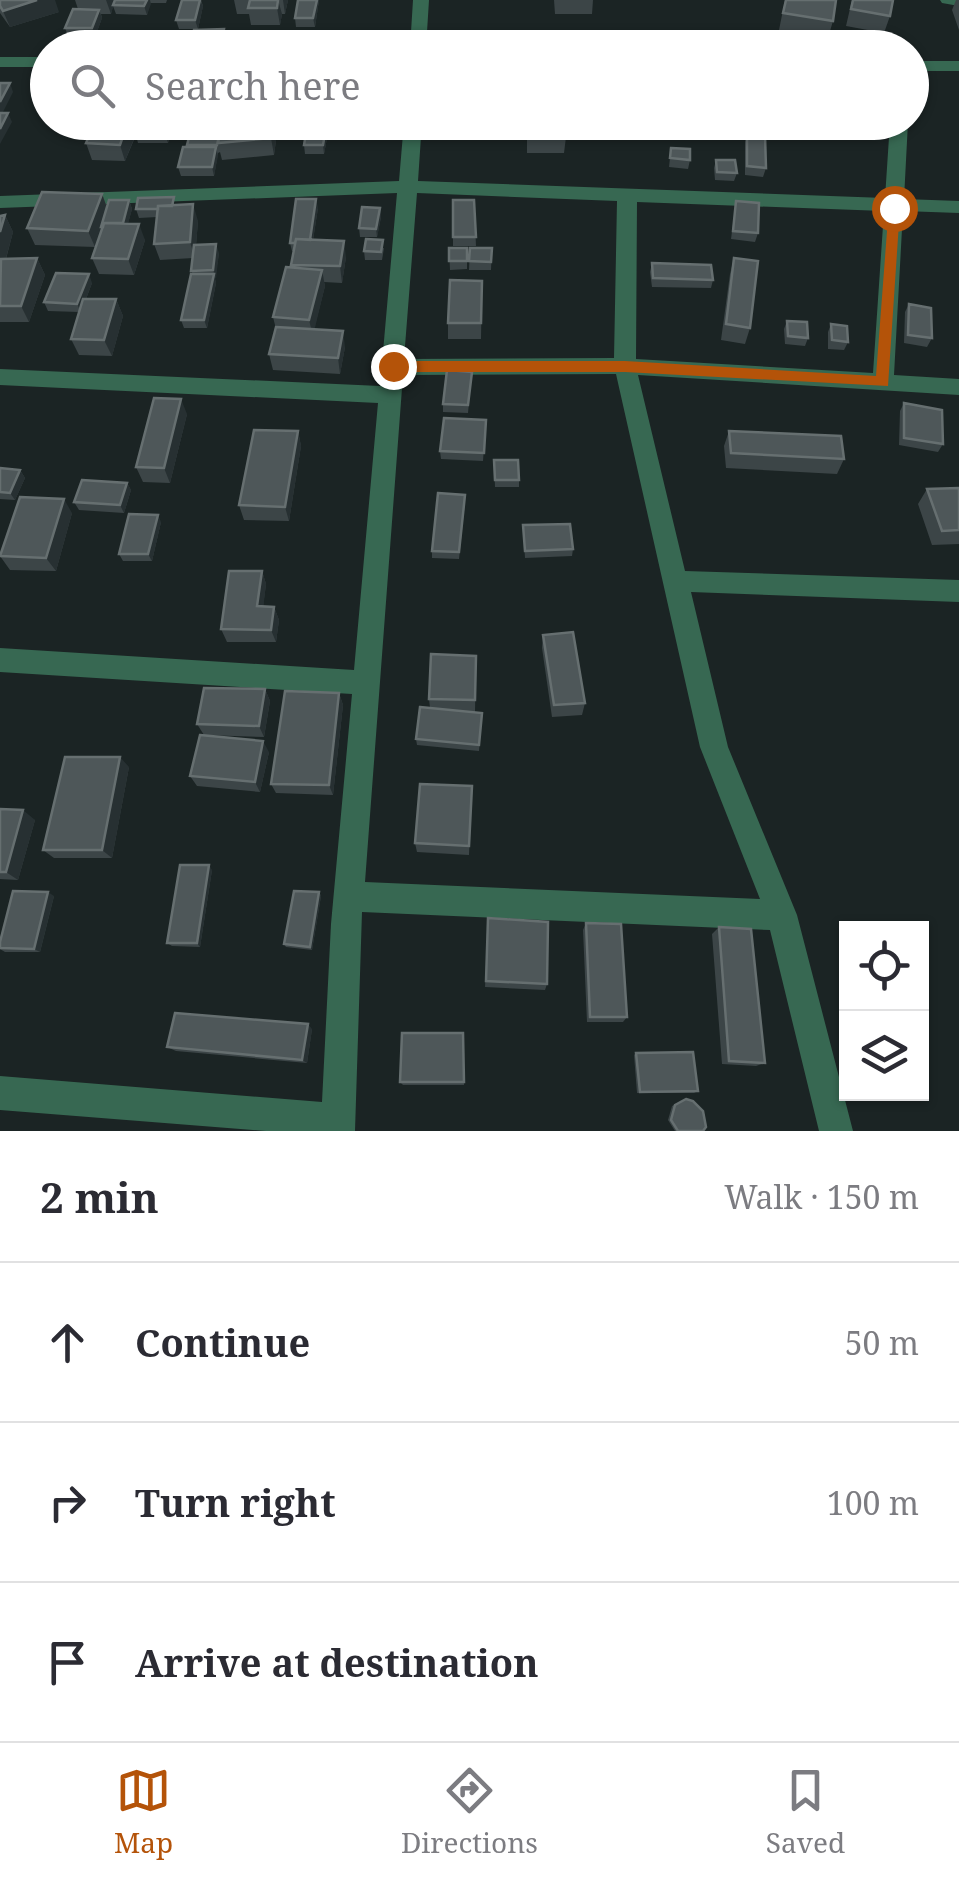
<!DOCTYPE html>
<html lang="en">
<head>
<meta charset="utf-8">
<style>
  :root { --surface:#fff; --page:#f7f7f7; --text:#2b2b33; --muted:#7c7c81; --line:#e1e1e2; --accent:#b45309 }
  body { margin:0; font-family:"Noto Serif",serif; background:var(--page); color:var(--text) }
  .controls { position:absolute; right:30px; bottom:30px; display:grid; overflow:hidden; border-radius:0px; box-shadow:0 2px 8px #0004 }
  .controls button { width:90px; height:90px; display:grid; place-items:center; padding:0; border:0; border-bottom:2px solid var(--line); background:var(--surface); color:var(--text); font:50px sans-serif }
  .stop { position:absolute; width:30px; height:30px; margin:-22px; border:8px solid #b45309; border-radius:50%; background:#fff }
  .stop.end { background:#b45309; border-color:#fff; box-shadow:0 2px 10px #0008 }
  .list { margin:0; padding:0; list-style:none }
  h2 { display:flex; justify-content:space-between; align-items:center; height:130px; margin:0; padding:0 40px; font-size:42px }
  h2 small { font-size:32px; font-weight:400; color:var(--muted) }
  .list li { display:grid; grid-template-columns:65px 1fr auto; gap:30px; align-items:center; box-sizing:border-box; height:160px; padding:0 40px; border-top:2px solid var(--line) }
  .list b { display:block; font-size:38px; white-space:nowrap }
  .list em { font-size:32px; font-style:normal; color:var(--muted) }
  .icon { flex:none; width:55px; height:55px; fill:none; stroke:currentColor; stroke-width:2; stroke-linecap:round; stroke-linejoin:round }
  .map { position:relative; flex:none; width:959px; height:1131px; overflow:hidden }
  .search { position:absolute; background:var(--surface); box-shadow:0 2px 8px #0004; left:30px; right:30px; top:30px; height:110px; display:flex; align-items:center; gap:25px; box-sizing:border-box; padding:0 35px; border-radius:55px; color:var(--muted); font-size:38px }
  .sheet { height:610px; background:var(--surface) }
  nav { display:flex; justify-content:space-around; align-items:center; box-sizing:border-box; height:140px; border-top:2px solid var(--line); background:var(--surface); font-size:28px; color:var(--muted) }
  nav a { display:grid; justify-items:center; gap:5px }
  nav .on { color:var(--accent) }
  .map>svg:first-child { display:block }
  .lines { fill:none; stroke-linecap:round; stroke-linejoin:round }
  .minor { fill:#376852; fill-rule:evenodd }
  .wall { fill:#3c4547 }
  .shaded-wall { fill:#273032 }
  .building { fill:#4e5759; stroke:#666f70; stroke-width:2.5 }
  .route { fill:#b45309 }
</style>
</head>
<body>
<div class="map">
<svg width="959" height="1131" viewBox="0 0 959 1131">
  <rect width="100%" height="100%" fill="#1b2424"/>
  <g class="lines">
    <!-- minor -->
    <path class="minor" d="M 413,0 L 429,0 L 426,48 L 410,48 Z
      M 940,0 L 959,0 L 959,6 L 942,3 Z
      M 0,57 L 48,57 L 48,67 L 0,67 Z
      M 912,61 L 959,61 L 959,71 L 912,71 Z
      M 404,122 L 422,122 L 418,181 L 885,198 L 890,122 L 908,122 L 904,199 L 959,201 L 959,213 L 903,211 L 894,375 L 959,379 L 959,395 L 638,375 L 685,571 L 959,580 L 959,602 L 691,592 L 728,747 L 797,915 L 853,1131 L 819,1131 L 770,930 L 362,912 L 355,1131 L 266,1131 L 0,1110 L 0,1076 L 322,1102 L 331,924 L 352,694 L 0,672 L 0,648 L 354,670 L 378,403 L 0,385 L 0,369 L 380,386 L 397,193 L 0,208 L 0,196 L 399,181 ZM 417,193 L 617,201 L 614,358 L 404,359 ZM 637,202 L 884,211 L 873,373 L 636,359 ZM 616,374 L 700,747 L 760,899 L 365,882 L 403,375 Z"/>
  </g>
  <!-- wall -->
  <path class="wall" d="M 0,0 L 59,12 L 10,27 L 0,13 Z
    M 75,0 L 167,0 L 166,3 L 150,3 L 147,15 L 116,14 L 113,6 L 111,14 L 101,14 L 102,18 L 95,37 L 68,36 L 65,28 L 78,9 Z
    M 182,0 L 201,0 L 203,6 L 198,29 L 179,29 L 176,20 Z
    M 234,0 L 288,0 L 285,14 L 282,14 L 280,25 L 251,25 L 249,14 L 237,14 Z
    M 298,0 L 319,0 L 315,27 L 296,27 L 295,18 Z
    M 554,0 L 593,0 L 592,14 L 555,14 Z
    M 785,0 L 836,0 L 833,21 L 828,38 L 779,30 Z
    M 852,0 L 893,0 L 890,16 L 884,33 L 846,26 Z
    M 956,0 L 959,0 L 959,30 L 952,10 Z
    M 224,29 L 226,38 L 224,48 L 194,48 L 192,40 Z
    M 95,122 L 138,122 L 138,125 L 174,123 L 168,143 L 138,143 L 136,135 L 125,161 L 92,160 L 86,143 Z
    M 330,122 L 324,154 L 305,154 L 304,145 Z
    M 458,122 L 489,122 L 489,124 L 458,124 Z
    M 527,122 L 566,137 L 564,153 L 527,153 Z
    M 749,122 L 765,122 L 764,126 L 748,124 Z
    M 278,126 L 274,155 L 222,160 L 220,152 L 218,153 L 214,176 L 181,176 L 178,167 L 188,147 L 187,145 Z
    M 747,134 L 766,168 L 763,177 L 745,175 L 745,142 Z
    M 671,148 L 690,160 L 688,169 L 669,167 Z
    M 716,160 L 737,173 L 734,181 L 715,180 L 714,168 Z
    M 102,194 L 107,207 L 129,200 L 132,209 L 128,223 L 145,240 L 134,275 L 99,274 L 92,258 L 102,229 L 95,247 L 35,245 L 27,228 Z
    M 453,200 L 474,200 L 476,246 L 453,246 Z
    M 736,201 L 758,233 L 755,242 L 731,239 Z
    M 176,205 L 198,221 L 196,245 L 219,253 L 215,279 L 216,283 L 207,328 L 184,328 L 181,320 L 192,274 L 193,258 L 160,260 L 154,244 L 157,217 L 139,218 L 136,209 Z
    M 318,208 L 313,240 L 346,257 L 342,283 L 324,282 L 325,286 L 314,329 L 345,347 L 340,374 L 273,370 L 269,354 L 276,329 L 273,317 L 292,268 L 294,251 L 292,251 L 290,243 Z
    M 380,208 L 381,217 L 377,237 L 360,237 L 359,228 Z
    M 5,215 L 13,232 L 6,259 L 37,258 L 45,275 L 29,322 L 0,322 L 0,216 Z
    M 384,248 L 382,260 L 365,260 L 364,251 Z
    M 449,248 L 467,248 L 467,269 L 450,270 Z
    M 470,248 L 492,248 L 491,270 L 469,270 Z
    M 734,258 L 750,328 L 745,344 L 721,340 L 730,274 Z
    M 652,263 L 713,280 L 711,288 L 652,287 L 650,272 Z
    M 482,281 L 481,339 L 448,339 L 448,323 Z
    M 92,283 L 86,299 L 116,299 L 123,316 L 112,356 L 79,355 L 71,339 L 79,312 L 48,311 L 44,302 Z
    M 909,304 L 932,338 L 927,347 L 904,343 L 905,312 Z
    M 787,321 L 808,338 L 805,346 L 785,344 L 784,329 Z
    M 831,324 L 848,342 L 844,350 L 828,349 L 828,332 Z
    M 472,372 L 468,413 L 443,412 L 443,404 Z
    M 904,403 L 943,444 L 938,452 L 899,445 L 900,411 Z
    M 187,414 L 170,483 L 143,482 L 136,467 Z
    M 486,420 L 483,461 L 441,459 L 440,451 Z
    M 298,431 L 301,446 L 289,521 L 244,520 L 239,505 Z
    M 729,431 L 844,459 L 837,474 L 726,468 L 724,446 Z
    M 494,460 L 519,480 L 519,487 L 495,487 Z
    M 0,468 L 20,470 L 25,478 L 15,500 L 0,499 Z
    M 127,483 L 131,490 L 124,513 L 79,510 L 74,502 Z
    M 959,488 L 959,544 L 932,545 L 918,504 L 927,489 Z
    M 465,502 L 459,559 L 432,558 L 432,551 Z
    M 72,513 L 56,571 L 10,570 L 0,556 Z
    M 161,522 L 152,561 L 123,561 L 119,554 Z
    M 523,525 L 573,549 L 572,556 L 525,558 Z
    M 262,571 L 266,584 L 263,606 L 274,607 L 279,620 L 276,642 L 227,642 L 221,629 Z
    M 543,635 L 585,703 L 582,715 L 552,717 L 542,648 Z
    M 476,656 L 475,712 L 482,713 L 479,751 L 417,745 L 416,739 L 430,708 L 429,699 Z
    M 265,689 L 270,701 L 264,737 L 204,735 L 197,724 Z
    M 339,693 L 343,705 L 333,795 L 276,793 L 271,784 Z
    M 269,752 L 260,792 L 197,786 L 190,776 Z
    M 129,767 L 112,858 L 54,858 L 43,850 Z
    M 472,786 L 469,855 L 417,852 L 415,843 Z
    M 0,809 L 35,820 L 18,880 L 0,879 Z
    M 212,870 L 200,947 L 172,946 L 167,943 Z
    M 319,892 L 321,896 L 312,950 L 286,947 L 284,944 Z
    M 54,896 L 40,952 L 5,952 L 0,949 L 0,942 Z
    M 488,918 L 547,984 L 545,990 L 485,987 Z
    M 586,923 L 627,1017 L 623,1022 L 587,1022 L 583,930 Z
    M 719,927 L 765,1063 L 756,1066 L 722,1064 L 712,934 Z
    M 312,1029 L 307,1063 L 176,1051 L 167,1047 Z
    M 463,1033 L 464,1085 L 403,1085 L 400,1082 Z
    M 636,1053 L 698,1091 L 694,1093 L 637,1093 L 634,1055 Z
    M 686,1099 L 703,1131 L 675,1131 L 668,1120 L 672,1106 Z"/>
  <!-- shaded-wall -->
  <path class="shaded-wall" d="M 37,0 L 55,0 L 59,12 L 10,27 L 3,11 Z
    M 106,0 L 115,0 L 111,14 Z
    M 147,0 L 150,0 L 151,4 L 147,15 L 144,6 Z
    M 200,0 L 203,6 L 198,29 L 195,20 Z
    M 278,0 L 282,14 L 280,25 L 277,8 Z
    M 283,0 L 288,0 L 285,14 Z
    M 317,0 L 319,0 L 315,27 L 313,18 Z
    M 99,10 L 102,18 L 95,37 L 92,28 Z
    M 10,83 L 13,92 L 0,118 L 0,102 Z
    M 8,113 L 12,122 L 0,144 L 0,129 Z
    M 128,122 L 138,122 L 139,126 L 125,161 L 120,145 Z
    M 169,122 L 173,122 L 168,143 L 165,134 Z
    M 273,122 L 278,122 L 278,126 L 274,155 L 271,138 Z
    M 327,122 L 330,122 L 324,154 L 323,145 Z
    M 216,147 L 218,156 L 214,176 L 212,167 Z
    M 102,194 L 108,211 L 95,247 L 88,231 Z
    M 316,199 L 318,208 L 311,252 L 310,243 Z
    M 129,200 L 132,209 L 125,235 L 122,227 Z
    M 193,204 L 198,221 L 195,258 L 190,242 Z
    M 380,208 L 381,217 L 377,237 L 376,229 Z
    M 5,215 L 13,232 L 3,269 L 0,264 L 0,232 Z
    M 139,224 L 145,240 L 134,275 L 128,259 Z
    M 344,241 L 346,257 L 342,283 L 340,266 Z
    M 216,244 L 219,253 L 216,279 L 213,270 Z
    M 37,258 L 45,275 L 29,322 L 21,306 Z
    M 322,270 L 325,286 L 313,336 L 309,320 Z
    M 89,274 L 92,283 L 81,312 L 77,304 Z
    M 214,274 L 216,283 L 207,328 L 204,320 Z
    M 116,299 L 123,316 L 112,356 L 104,340 Z
    M 343,331 L 345,347 L 340,374 L 338,358 Z
    M 181,399 L 187,414 L 170,483 L 164,468 Z
    M 298,431 L 301,446 L 289,521 L 285,507 Z
    M 20,470 L 25,478 L 15,500 L 10,493 Z
    M 127,483 L 131,490 L 124,513 L 120,505 Z
    M 64,499 L 72,513 L 56,571 L 46,558 Z
    M 158,515 L 161,522 L 152,561 L 148,554 Z
    M 262,571 L 266,584 L 262,619 L 257,606 Z
    M 274,607 L 279,620 L 276,642 L 271,630 Z
    M 265,689 L 270,701 L 264,737 L 259,726 Z
    M 339,693 L 343,705 L 333,795 L 329,785 Z
    M 263,741 L 269,752 L 260,792 L 255,782 Z
    M 120,757 L 129,767 L 112,858 L 102,850 Z
    M 23,810 L 35,820 L 18,880 L 6,872 Z
    M 209,865 L 212,870 L 200,947 L 197,943 Z
    M 48,892 L 54,896 L 40,952 L 34,949 Z
    M 319,892 L 321,896 L 312,950 L 310,947 Z
    M 308,1024 L 312,1029 L 307,1063 L 302,1060 Z"/>
  <!-- building -->
  <path class="building" d="M 0,0 L 37,0 L 3,11 L 0,6 Z
    M 115,0 L 147,0 L 144,6 L 113,5 Z
    M 182,0 L 200,0 L 195,20 L 176,20 Z
    M 250,0 L 278,0 L 277,8 L 248,8 Z
    M 298,0 L 317,0 L 313,18 L 295,18 Z
    M 786,0 L 836,0 L 833,21 L 783,13 Z
    M 853,0 L 893,0 L 890,16 L 851,9 Z
    M 73,9 L 99,10 L 92,28 L 65,28 Z
    M 224,29 L 222,39 L 192,40 L 194,30 Z
    M 0,83 L 10,83 L 0,102 Z
    M 0,113 L 8,113 L 0,129 Z
    M 95,122 L 128,122 L 120,145 L 86,143 Z
    M 139,122 L 169,122 L 165,134 L 136,134 Z
    M 193,122 L 222,122 L 217,145 L 187,145 Z
    M 222,122 L 273,122 L 271,138 L 218,143 Z
    M 308,122 L 327,122 L 323,145 L 304,145 Z
    M 528,122 L 565,122 L 566,137 L 528,136 Z
    M 747,134 L 765,135 L 766,168 L 747,166 Z
    M 183,147 L 216,147 L 212,167 L 178,167 Z
    M 671,148 L 690,149 L 690,160 L 670,158 Z
    M 716,160 L 735,160 L 737,173 L 717,172 Z
    M 42,192 L 102,194 L 88,231 L 27,228 Z
    M 174,197 L 172,206 L 158,206 L 158,209 L 136,209 L 138,198 Z
    M 296,199 L 316,199 L 310,240 L 296,239 L 295,243 L 290,243 Z
    M 109,200 L 129,200 L 123,223 L 104,223 L 103,227 L 101,227 Z
    M 453,200 L 474,200 L 476,237 L 453,237 Z
    M 736,201 L 759,203 L 758,233 L 733,231 Z
    M 193,204 L 190,242 L 154,244 L 158,206 Z
    M 362,207 L 380,208 L 376,229 L 359,228 Z
    M 5,215 L 0,232 L 0,216 Z
    M 104,223 L 139,224 L 128,259 L 92,258 Z
    M 296,239 L 344,241 L 340,266 L 291,265 Z
    M 366,239 L 383,240 L 381,252 L 364,251 Z
    M 216,244 L 213,270 L 191,271 L 194,245 Z
    M 449,248 L 467,248 L 467,261 L 449,261 Z
    M 470,248 L 492,248 L 491,262 L 469,261 Z
    M 37,258 L 21,306 L 0,306 L 1,259 Z
    M 734,258 L 758,261 L 750,328 L 726,324 Z
    M 652,263 L 711,265 L 713,280 L 653,278 Z
    M 286,267 L 322,270 L 309,320 L 273,317 Z
    M 56,273 L 89,274 L 77,304 L 44,302 Z
    M 191,274 L 214,274 L 204,320 L 181,320 Z
    M 450,280 L 482,281 L 481,323 L 448,323 Z
    M 83,299 L 116,299 L 104,340 L 71,339 Z
    M 909,304 L 931,308 L 932,338 L 908,335 Z
    M 787,321 L 807,322 L 808,338 L 788,336 Z
    M 831,324 L 847,326 L 848,342 L 832,340 Z
    M 276,327 L 343,331 L 338,358 L 269,354 Z
    M 447,370 L 472,372 L 468,405 L 443,404 Z
    M 154,398 L 181,399 L 164,468 L 136,467 Z
    M 904,403 L 942,410 L 943,444 L 904,438 Z
    M 444,418 L 486,420 L 484,453 L 440,451 Z
    M 254,430 L 298,431 L 285,507 L 239,505 Z
    M 729,431 L 841,436 L 844,459 L 731,453 Z
    M 494,460 L 518,460 L 519,480 L 495,480 Z
    M 0,468 L 20,470 L 10,493 L 0,492 Z
    M 82,480 L 127,483 L 120,505 L 74,502 Z
    M 959,488 L 959,530 L 942,531 L 927,489 Z
    M 438,493 L 465,495 L 459,552 L 432,551 Z
    M 20,497 L 64,499 L 46,558 L 0,556 Z
    M 129,514 L 158,515 L 148,554 L 119,554 Z
    M 570,524 L 573,549 L 525,551 L 523,525 Z
    M 229,571 L 262,571 L 257,606 L 274,607 L 271,630 L 221,629 Z
    M 573,632 L 585,703 L 554,705 L 543,635 Z
    M 431,654 L 476,656 L 475,700 L 429,699 Z
    M 204,688 L 265,689 L 259,726 L 197,724 Z
    M 285,691 L 339,693 L 329,785 L 271,784 Z
    M 420,707 L 482,713 L 479,745 L 416,739 Z
    M 200,735 L 263,741 L 255,782 L 190,776 Z
    M 65,757 L 120,757 L 102,850 L 43,850 Z
    M 420,784 L 472,786 L 469,846 L 415,843 Z
    M 0,809 L 23,810 L 6,872 L 0,872 Z
    M 180,865 L 209,865 L 197,943 L 167,943 Z
    M 13,891 L 48,892 L 34,949 L 0,948 L 0,942 Z
    M 294,891 L 319,892 L 310,947 L 284,944 Z
    M 488,918 L 548,922 L 547,984 L 486,981 Z
    M 586,923 L 621,924 L 627,1017 L 590,1017 Z
    M 719,927 L 751,929 L 765,1063 L 729,1061 Z
    M 175,1013 L 308,1024 L 302,1060 L 167,1047 Z
    M 402,1033 L 463,1033 L 464,1082 L 400,1082 Z
    M 693,1052 L 698,1091 L 640,1092 L 636,1053 Z
    M 686,1099 L 693,1101 L 703,1111 L 706,1127 L 703,1131 L 678,1131 L 671,1120 L 675,1105 Z"/>
  <!-- route -->
  <path class="route" d="M 889,205 L 900,208 L 888,386 L 625,372 L 393,372 L 386,366 L 393,361 L 625,361 L 876,376 Z"/>
</svg>
<div class="controls">
<button><svg class="icon" aria-label="locate" viewBox="0 0 24 24"><circle cx="12" cy="12" r="6"/><path d="M12 2v4M12 18v4M2 12h4M18 12h4"/></svg></button>
<button><svg class="icon" aria-label="layers" viewBox="0 0 24 24"><path d="M12 4l9 5-9 5-9-5zM3 14l9 5 9-5"/></svg></button>
</div>
<div class="stop" style="left:894px;top:208px"></div>
<div class="stop end" style="left:393px;top:366px"></div>
<div class="search"><svg class="icon" aria-label="search" viewBox="0 0 24 24"><circle cx="10" cy="10" r="6"/><path d="M15 15l6 6"/></svg>Search here</div>
</div>
<section class="sheet">
<h2>2 min<small>Walk · 150 m</small></h2>
<ul class="list">
<li><svg class="icon" aria-label="ahead" viewBox="0 0 24 24"><path d="M12 20V5M6 11l6-6 6 6"/></svg><div><b>Continue</b></div><em>50 m</em></li>
<li><svg class="icon" aria-label="right" viewBox="0 0 24 24"><path d="M7 20v-9h11M14 6l5 5-5 5"/></svg><div><b>Turn right</b></div><em>100 m</em></li>
<li><svg class="icon" aria-label="arrive" viewBox="0 0 24 24"><path d="M6 21V4h12l-3 4 3 4H6"/></svg><div><b>Arrive at destination</b></div></li>
</ul>
</section>
<nav>
<a class="on"><svg class="icon" aria-label="map" viewBox="0 0 24 24"><path d="M3 6l6-2 6 2 6-2v14l-6 2-6-2-6 2zM9 4v14M15 6v14"/></svg>Map</a>
<a><svg class="icon" aria-label="directions" viewBox="0 0 24 24"><path d="M12 3l9 9-9 9-9-9zM9 14v-3h6M13 9l2 2-2 2"/></svg>Directions</a>
<a><svg class="icon" aria-label="saved" viewBox="0 0 24 24"><path d="M7 4h10v16l-5-4-5 4z"/></svg>Saved</a>
</nav>
</body>
</html>
